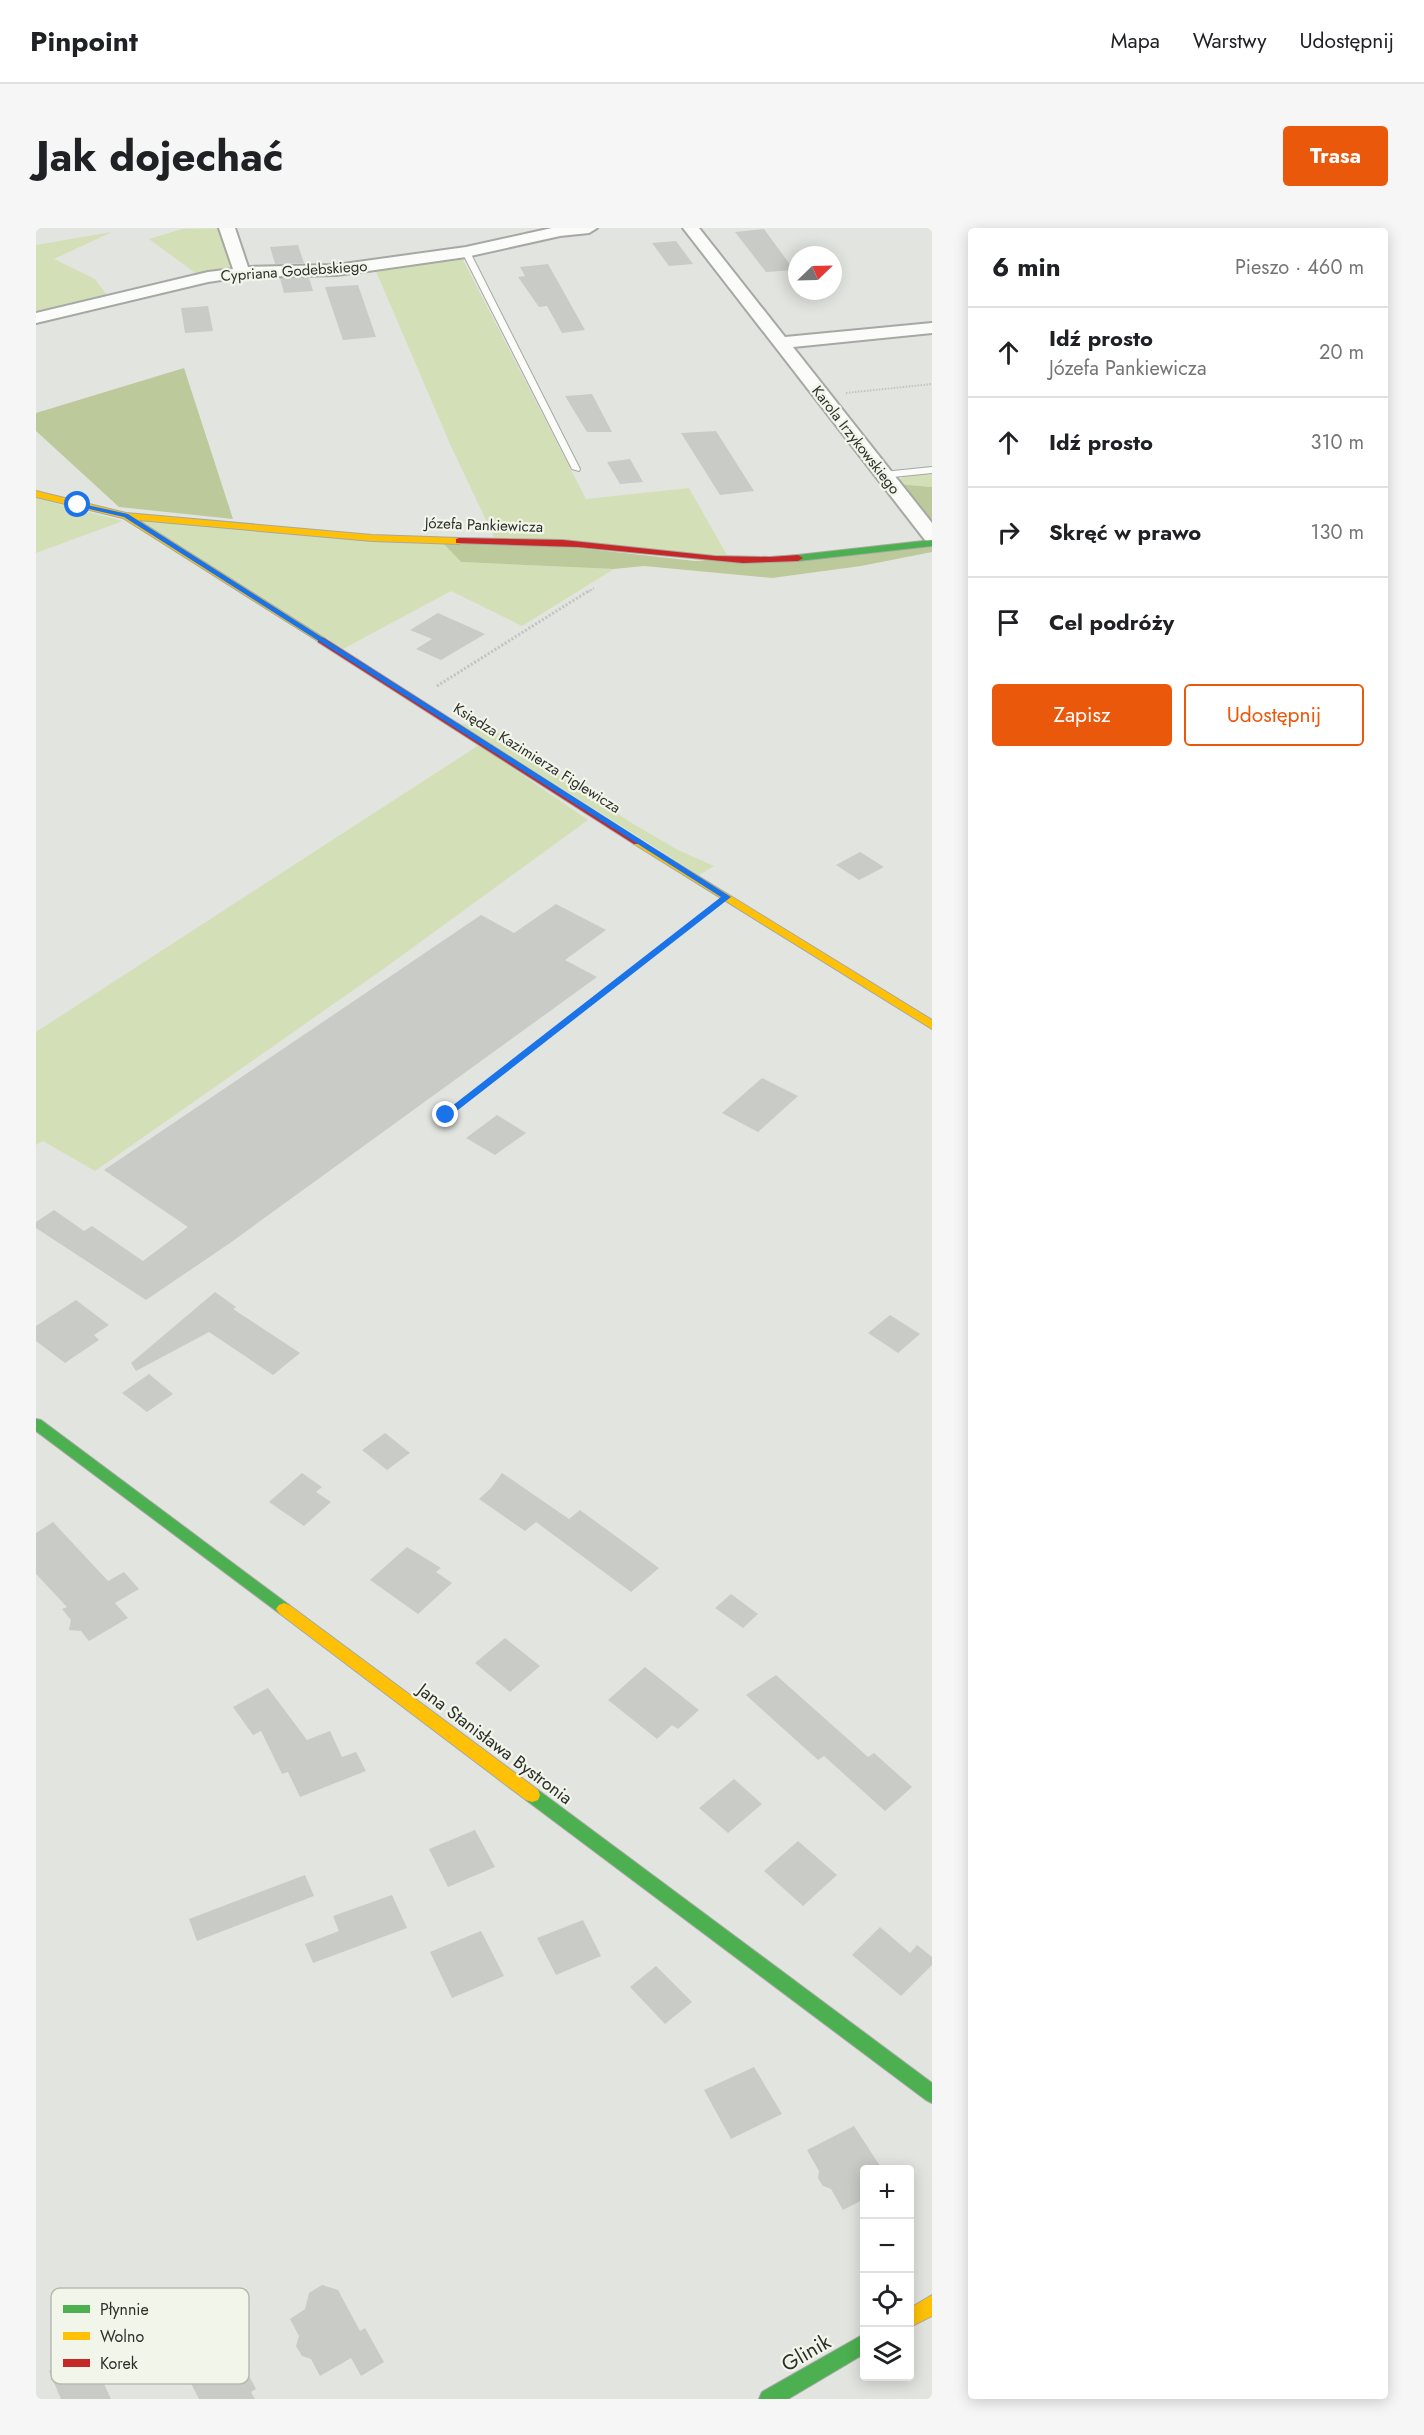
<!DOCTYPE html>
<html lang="pl">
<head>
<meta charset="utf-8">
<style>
  :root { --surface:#fff; --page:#f6f6f6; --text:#202124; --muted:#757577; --line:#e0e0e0; --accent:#ea580c }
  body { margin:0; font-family:Jost,sans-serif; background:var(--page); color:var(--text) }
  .controls { position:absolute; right:18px; bottom:18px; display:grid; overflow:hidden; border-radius:6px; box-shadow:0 3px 15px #0003 }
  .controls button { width:54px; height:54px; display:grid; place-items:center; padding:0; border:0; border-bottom:2px solid var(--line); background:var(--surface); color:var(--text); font:30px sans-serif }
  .compass { position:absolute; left:752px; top:18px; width:54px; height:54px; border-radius:50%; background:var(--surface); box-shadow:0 3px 15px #0003; rotate:67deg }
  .stop { position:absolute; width:18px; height:18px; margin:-14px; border:4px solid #1a73e8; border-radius:50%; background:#fff }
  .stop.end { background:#1a73e8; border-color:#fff; box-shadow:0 2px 6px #0008 }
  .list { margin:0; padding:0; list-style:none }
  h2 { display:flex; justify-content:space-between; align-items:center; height:78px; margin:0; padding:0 24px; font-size:26px }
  h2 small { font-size:20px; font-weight:400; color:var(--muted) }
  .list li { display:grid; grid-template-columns:39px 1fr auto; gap:18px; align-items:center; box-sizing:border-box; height:90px; padding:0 24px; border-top:2px solid var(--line) }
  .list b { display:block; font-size:22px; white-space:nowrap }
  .list p { margin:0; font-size:20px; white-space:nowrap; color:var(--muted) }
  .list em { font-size:20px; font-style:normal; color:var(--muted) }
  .actions { display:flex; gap:12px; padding:18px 24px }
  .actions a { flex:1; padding:14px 0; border:2px solid var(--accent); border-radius:6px; text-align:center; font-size:21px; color:var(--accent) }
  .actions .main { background:var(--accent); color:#fff }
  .icon { flex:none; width:33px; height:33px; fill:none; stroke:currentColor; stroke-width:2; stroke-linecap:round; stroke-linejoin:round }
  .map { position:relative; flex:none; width:896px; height:2171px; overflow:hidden; border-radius:6px }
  header { display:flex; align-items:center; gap:36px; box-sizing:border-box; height:84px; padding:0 30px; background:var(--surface); border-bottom:2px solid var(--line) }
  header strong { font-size:28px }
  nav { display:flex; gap:33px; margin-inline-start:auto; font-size:21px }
  .intro { display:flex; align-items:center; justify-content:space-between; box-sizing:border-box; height:144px; padding:0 36px }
  h1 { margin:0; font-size:42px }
  .button { padding:15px 27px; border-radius:6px; background:var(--accent); color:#fff; font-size:21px; font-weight:700 }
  main { display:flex; gap:36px; padding:0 36px }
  aside { flex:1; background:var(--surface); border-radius:6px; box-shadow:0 3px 15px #0003 }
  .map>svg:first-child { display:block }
  .green { fill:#d3e0b7 }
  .forest { fill:#bcca9b }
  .building { fill:#c9cbc6 }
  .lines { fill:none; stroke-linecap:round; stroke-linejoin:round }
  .lane-casing { stroke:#a6a8a4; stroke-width:2 }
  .street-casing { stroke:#a6a8a4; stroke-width:4 }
  .fast-casing { stroke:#a6a8a4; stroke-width:2 }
  .slow-casing { stroke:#a6a8a4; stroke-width:2 }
  .jam-casing { stroke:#a6a8a4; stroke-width:2 }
  .path-far2 { stroke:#c3c3c2; stroke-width:2; stroke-dasharray:1.5 1.5; stroke-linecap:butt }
  .path-far1 { stroke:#c3c3c2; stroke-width:3; stroke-dasharray:2 2; stroke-linecap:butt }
  .path { stroke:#c3c3c2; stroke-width:4; stroke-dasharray:3 3; stroke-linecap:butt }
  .lane { fill:#fbfbfa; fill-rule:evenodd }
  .street { fill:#fbfbfa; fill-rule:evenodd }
  .fast { fill:#4caf50; fill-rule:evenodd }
  .slow { fill:#ffc107; fill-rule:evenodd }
  .jam { fill:#c62828; fill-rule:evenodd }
  .route { fill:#1a73e8 }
  .labels { text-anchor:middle; stroke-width:4.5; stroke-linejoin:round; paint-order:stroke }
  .far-street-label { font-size:15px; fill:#2d2f2a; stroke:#f1f5ea }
  .street-label { font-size:18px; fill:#2d2f2a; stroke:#f1f5ea }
  .near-street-label { font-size:21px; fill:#2d2f2a; stroke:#f1f5ea }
  .key { fill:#f1f5ea; stroke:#b6bab0; stroke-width:1.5 }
  .key-label { font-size:16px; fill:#2d2f2a }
</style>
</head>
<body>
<header>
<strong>Pinpoint</strong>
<nav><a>Mapa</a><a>Warstwy</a><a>Udostępnij</a></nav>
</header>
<div class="intro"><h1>Jak dojechać</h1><a class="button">Trasa</a></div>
<main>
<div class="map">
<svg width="896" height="2171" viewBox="0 0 896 2171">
  <rect width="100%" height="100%" fill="#e2e4df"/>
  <!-- green -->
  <path class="green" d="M 187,0 L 197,31 L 193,39 L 162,47 L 113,11 L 146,1 Z
    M 76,4 L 18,31 L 59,51 L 72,69 L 0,87 L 0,17 Z
    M 425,28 L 550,271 L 653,260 L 692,329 L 458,309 L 414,216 L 339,41 Z
    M 896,245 L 896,259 L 860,256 L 859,253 L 872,247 Z
    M 0,270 L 87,293 L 0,325 Z
    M 104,292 L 406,314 L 425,334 L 578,341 L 486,398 L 415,363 L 307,421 Z
    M 420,494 L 460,504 L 594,594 L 642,622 L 678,638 L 663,647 Z
    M 443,517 L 552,592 L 346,742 L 59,943 L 7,913 L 0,917 L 0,804 Z"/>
  <!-- forest -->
  <path class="forest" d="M 148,140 L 197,291 L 83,279 L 0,203 L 0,185 Z
    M 860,256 L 896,259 L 896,302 Z
    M 406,314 L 543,320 L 659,333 L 896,318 L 896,324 L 825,338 L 736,350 L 608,338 L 578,341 L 425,334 Z"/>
  <!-- building -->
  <path class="building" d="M 728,1 L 758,42 L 730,44 L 699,4 Z
    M 640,13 L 657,36 L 633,38 L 616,15 Z
    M 262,17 L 268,35 L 239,36 L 234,19 Z
    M 512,36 L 549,102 L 526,105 L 511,78 L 503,79 L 482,49 L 489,48 L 484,39 Z
    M 244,50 L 273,50 L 277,63 L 248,65 Z
    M 322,57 L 340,109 L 307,112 L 289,59 Z
    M 172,78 L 177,103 L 149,105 L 145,80 Z
    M 556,166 L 576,204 L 551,204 L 529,168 Z
    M 680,203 L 718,263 L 684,267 L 645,205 Z
    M 594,231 L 607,254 L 584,256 L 571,234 Z
    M 402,385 L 449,406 L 405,432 L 380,421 L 396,411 L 374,402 Z
    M 824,624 L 848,639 L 823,652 L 800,637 Z
    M 520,676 L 570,702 L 529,732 L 561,749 L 194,1015 L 110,1072 L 0,1000 L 0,994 L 18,982 L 48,1003 L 56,998 L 107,1033 L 152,999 L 68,942 L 445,687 L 478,705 Z
    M 726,850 L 762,868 L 722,904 L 686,885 Z
    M 461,887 L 490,905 L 459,927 L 430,910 Z
    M 179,1064 L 200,1079 L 197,1081 L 264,1125 L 237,1147 L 173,1104 L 100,1143 L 95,1135 Z
    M 40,1072 L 73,1097 L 58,1107 L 63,1112 L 29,1135 L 0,1113 L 0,1098 Z
    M 854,1087 L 884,1106 L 862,1125 L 832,1105 Z
    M 113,1146 L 137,1166 L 111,1184 L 86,1165 Z
    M 349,1205 L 374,1225 L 351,1242 L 326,1222 Z
    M 266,1245 L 286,1259 L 280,1264 L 295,1274 L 268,1298 L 233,1274 Z
    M 466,1245 L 533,1291 L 544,1282 L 623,1340 L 595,1364 L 500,1294 L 489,1303 L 443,1271 L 455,1260 Z
    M 17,1294 L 72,1353 L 88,1344 L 103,1361 L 79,1375 L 92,1390 L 53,1413 L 45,1403 L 33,1402 L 35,1392 L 26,1381 L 31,1379 L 0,1346 L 0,1305 Z
    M 371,1319 L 405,1340 L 400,1344 L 416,1355 L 382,1386 L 334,1352 Z
    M 695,1366 L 722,1386 L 707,1400 L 679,1380 Z
    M 469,1410 L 504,1438 L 474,1464 L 439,1435 Z
    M 609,1439 L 663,1482 L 642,1501 L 636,1497 L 621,1511 L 572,1472 Z
    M 740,1447 L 832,1529 L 838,1525 L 876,1559 L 849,1583 L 788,1528 L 782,1532 L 710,1467 Z
    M 232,1460 L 271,1512 L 294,1503 L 306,1529 L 320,1524 L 330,1543 L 264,1569 L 252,1544 L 246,1546 L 225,1503 L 217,1507 L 197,1479 Z
    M 698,1551 L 726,1576 L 692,1605 L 663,1580 Z
    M 439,1602 L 459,1639 L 412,1659 L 393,1621 Z
    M 762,1613 L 801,1647 L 767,1678 L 728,1643 Z
    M 269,1647 L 278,1668 L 161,1713 L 153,1691 Z
    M 356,1667 L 371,1700 L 277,1735 L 269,1716 L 303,1703 L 297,1688 Z
    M 547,1692 L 565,1728 L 520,1747 L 501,1710 Z
    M 844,1699 L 874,1725 L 881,1717 L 896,1729 L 896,1737 L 865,1768 L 816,1727 Z
    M 445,1703 L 468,1748 L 416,1770 L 394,1724 Z
    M 620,1738 L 656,1774 L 629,1796 L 594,1759 Z
    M 718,1839 L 746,1886 L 695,1911 L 668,1862 Z
    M 818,1898 L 846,1941 L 828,1941 L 828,1971 L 807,1982 L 795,1961 L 787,1958 L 782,1950 L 783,1943 L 771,1922 Z
    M 286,2057 L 302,2062 L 324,2103 L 329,2100 L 348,2134 L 325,2148 L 315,2130 L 284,2148 L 275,2131 L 266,2128 L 260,2118 L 263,2108 L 254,2091 L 269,2081 L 273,2065 Z
    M 192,2119 L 203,2141 L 208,2138 L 220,2161 L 215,2164 L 219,2171 L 163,2171 L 149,2144 Z
    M 54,2126 L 75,2171 L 25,2171 L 13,2143 L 32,2132 L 34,2137 Z"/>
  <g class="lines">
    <defs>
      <path id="lane" d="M 430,22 L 434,24 L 544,241 L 543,243 L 536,241 L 426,24 Z
        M 896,239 L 896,245 L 847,250 L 843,247 L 847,244 Z"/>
      <path id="street" d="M 183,0 L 199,0 L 212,39 L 300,37 L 430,19 L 516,0 L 561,0 L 553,5 L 524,8 L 430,29 L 332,43 L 300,47 L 206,49 L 172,54 L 0,95 L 0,85 L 172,44 L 197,41 Z
        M 647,0 L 663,0 L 749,109 L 896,95 L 896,105 L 757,119 L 896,295 L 896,314 L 889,312 Z"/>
      <path id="fast" d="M 896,312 L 896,318 L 762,333 L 757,330 L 762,327 Z
        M 0,1191 L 5,1192 L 253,1377 L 256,1381 L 253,1385 L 248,1387 L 243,1385 L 0,1203 Z
        M 496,1560 L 502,1562 L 896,1855 L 896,1875 L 890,1872 L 490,1572 L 488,1567 L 490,1562 Z
        M 828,2106 L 828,2126 L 752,2171 L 723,2171 L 726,2164 Z"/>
      <path id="slow" d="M 0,263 L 90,285 L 336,307 L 423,310 L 428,313 L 423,316 L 336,313 L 102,292 L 288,410 L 288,414 L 285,415 L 87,290 L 0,269 Z
        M 602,611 L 896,792 L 896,801 L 598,616 L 598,612 Z
        M 248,1375 L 253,1377 L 502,1562 L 504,1567 L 502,1572 L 496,1574 L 490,1572 L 243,1385 L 240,1381 L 243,1377 Z
        M 896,2067 L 896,2088 L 874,2099 L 874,2080 Z"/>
      <path id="jam" d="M 423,310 L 527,312 L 679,328 L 734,329 L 762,327 L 767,330 L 762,333 L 707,335 L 542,319 L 420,315 L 420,311 Z
        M 285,409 L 288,410 L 607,614 L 606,616 L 598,616 L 282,414 L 282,410 Z"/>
    </defs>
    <!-- lane casing -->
    <use href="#lane" class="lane-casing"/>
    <!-- street casing -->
    <use href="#street" class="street-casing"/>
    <!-- fast casing -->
    <use href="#fast" class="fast-casing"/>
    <!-- slow casing -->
    <use href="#slow" class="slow-casing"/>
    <!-- jam casing -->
    <use href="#jam" class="jam-casing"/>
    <!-- path-far2 -->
    <path class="path-far2" d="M 810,165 L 896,156
      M 552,364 L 558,360"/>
    <!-- path-far1 -->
    <path class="path-far1" d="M 401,458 L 554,362
      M 487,827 L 671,684"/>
    <!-- path -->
    <path class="path" d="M 410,887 L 489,825"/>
    <!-- lane -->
    <use href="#lane" class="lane"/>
    <!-- street -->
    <use href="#street" class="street"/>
    <!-- fast -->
    <use href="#fast" class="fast"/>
    <!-- slow -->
    <use href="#slow" class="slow"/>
    <!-- jam -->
    <use href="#jam" class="jam"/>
  </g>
  <!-- route -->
  <path class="route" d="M 42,275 L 92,286 L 695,669 L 413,889 L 407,889 L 407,885 L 685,669 L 88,289 L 40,278 Z"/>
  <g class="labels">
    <!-- far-street labels -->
    <g class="far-street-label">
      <text transform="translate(258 43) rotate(-4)" y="5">Cypriana Godebskiego</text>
      <text transform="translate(820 212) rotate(52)" y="5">Karola Irzykowskiego</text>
      <text transform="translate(448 297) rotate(2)" y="5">Józefa Pankiewicza</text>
      <text transform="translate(501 530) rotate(32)" y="5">Księdza Kazimierza Figlewicza</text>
    </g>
    <!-- street labels -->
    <g class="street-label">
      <text transform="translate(459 1516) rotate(37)" y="6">Jana Stanisława Bystronia</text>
    </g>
    <!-- near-street labels -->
    <g class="near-street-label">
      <text transform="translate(770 2125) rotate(-30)" y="7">Glinik</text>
    </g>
  </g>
  <!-- legend -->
  <rect x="15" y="2060" width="198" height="96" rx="9" class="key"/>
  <rect x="27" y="2077" width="27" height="8" fill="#4caf50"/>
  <rect x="27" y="2104" width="27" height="8" fill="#ffc107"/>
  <rect x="27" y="2131" width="27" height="8" fill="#c62828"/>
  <g class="key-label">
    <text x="64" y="2087">Płynnie</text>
    <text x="64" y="2114">Wolno</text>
    <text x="64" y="2141">Korek</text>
  </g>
</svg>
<div class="controls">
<button>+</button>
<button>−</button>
<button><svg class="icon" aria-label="locate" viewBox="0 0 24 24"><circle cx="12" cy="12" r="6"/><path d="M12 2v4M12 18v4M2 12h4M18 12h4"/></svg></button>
<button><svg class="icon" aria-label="layers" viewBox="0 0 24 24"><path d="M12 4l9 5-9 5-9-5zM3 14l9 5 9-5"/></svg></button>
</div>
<svg class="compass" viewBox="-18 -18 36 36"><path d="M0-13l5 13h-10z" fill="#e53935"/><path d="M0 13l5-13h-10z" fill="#757577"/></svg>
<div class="stop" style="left:42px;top:277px"></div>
<div class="stop end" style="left:410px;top:887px"></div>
</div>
<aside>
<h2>6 min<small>Pieszo · 460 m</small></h2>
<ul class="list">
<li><svg class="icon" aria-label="ahead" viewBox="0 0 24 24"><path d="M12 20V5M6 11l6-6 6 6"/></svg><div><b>Idź prosto</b><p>Józefa Pankiewicza</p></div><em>20 m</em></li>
<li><svg class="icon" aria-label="ahead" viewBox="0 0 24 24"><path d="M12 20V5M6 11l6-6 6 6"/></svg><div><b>Idź prosto</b></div><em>310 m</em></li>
<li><svg class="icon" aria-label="right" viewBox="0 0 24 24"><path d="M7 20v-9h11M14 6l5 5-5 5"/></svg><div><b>Skręć w prawo</b></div><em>130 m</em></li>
<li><svg class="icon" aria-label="arrive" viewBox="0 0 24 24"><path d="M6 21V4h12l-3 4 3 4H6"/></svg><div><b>Cel podróży</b></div></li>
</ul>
<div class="actions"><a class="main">Zapisz</a><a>Udostępnij</a></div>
</aside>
</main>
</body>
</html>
